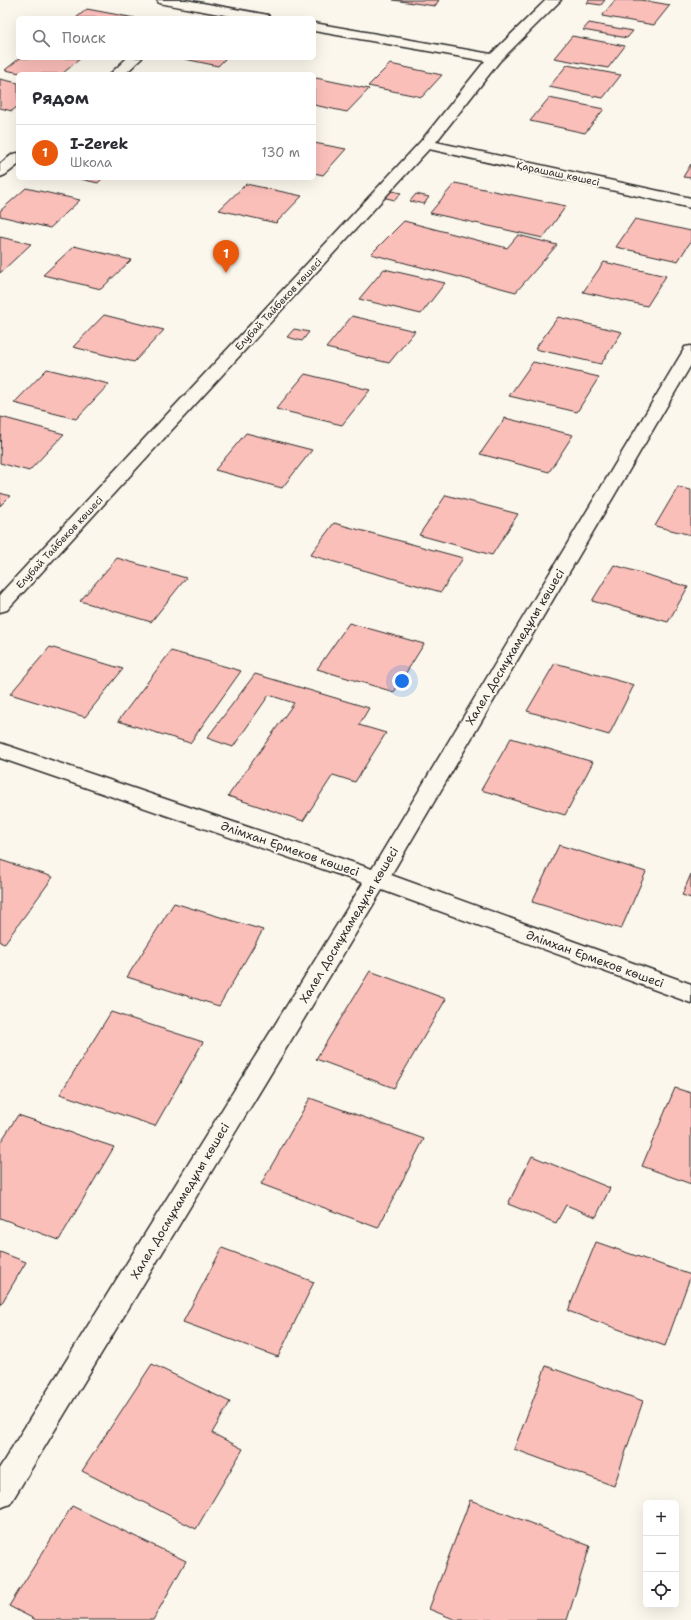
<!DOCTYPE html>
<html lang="ru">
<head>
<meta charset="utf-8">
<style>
  :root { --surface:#fff; --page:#f2f2f3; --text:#2b2b33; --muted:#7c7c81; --line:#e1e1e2; --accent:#ea580c }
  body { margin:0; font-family:"Shantell Sans",sans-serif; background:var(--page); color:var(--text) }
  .controls { position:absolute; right:12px; bottom:12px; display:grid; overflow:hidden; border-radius:6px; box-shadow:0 4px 16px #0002 }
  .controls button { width:36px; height:36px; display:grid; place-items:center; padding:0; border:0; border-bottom:1px solid var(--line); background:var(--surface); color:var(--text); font:20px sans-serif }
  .you { position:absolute; left:402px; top:681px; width:14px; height:14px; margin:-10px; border:3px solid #fff; border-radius:50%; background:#1a73e8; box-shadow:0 0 0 6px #1a73e833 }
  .badge { display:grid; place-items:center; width:26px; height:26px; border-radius:50%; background:var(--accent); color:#fff; font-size:13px; font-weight:700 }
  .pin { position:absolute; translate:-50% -33px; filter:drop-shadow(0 1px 2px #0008) }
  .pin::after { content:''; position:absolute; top:21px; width:14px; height:12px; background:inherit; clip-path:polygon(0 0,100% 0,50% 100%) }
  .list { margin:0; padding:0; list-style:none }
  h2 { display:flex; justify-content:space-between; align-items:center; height:52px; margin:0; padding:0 16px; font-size:17px }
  h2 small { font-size:13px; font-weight:400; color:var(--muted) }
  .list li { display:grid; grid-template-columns:26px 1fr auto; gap:12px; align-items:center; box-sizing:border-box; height:56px; padding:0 16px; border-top:1px solid var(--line) }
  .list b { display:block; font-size:15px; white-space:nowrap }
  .list p { margin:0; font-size:13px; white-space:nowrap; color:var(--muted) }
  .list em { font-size:13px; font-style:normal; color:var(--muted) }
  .icon { flex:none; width:22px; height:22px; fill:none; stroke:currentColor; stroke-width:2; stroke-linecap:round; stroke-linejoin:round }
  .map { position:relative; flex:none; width:691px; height:1620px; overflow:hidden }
  .search { position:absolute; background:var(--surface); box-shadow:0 4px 16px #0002; left:16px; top:16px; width:300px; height:44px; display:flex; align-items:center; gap:10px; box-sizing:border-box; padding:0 14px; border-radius:6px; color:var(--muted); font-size:15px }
  .panel { position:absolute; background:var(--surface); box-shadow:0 4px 16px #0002; left:16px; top:72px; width:300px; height:108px; border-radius:6px }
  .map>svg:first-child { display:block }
  .building { fill:#fbbfba; stroke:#2b2b2b }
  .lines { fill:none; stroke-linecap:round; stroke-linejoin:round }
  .minor-casing { stroke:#2b2b2b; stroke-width:3 }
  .minor { fill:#fbf7ec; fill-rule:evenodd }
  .labels { text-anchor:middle; stroke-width:4; stroke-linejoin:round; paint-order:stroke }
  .far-street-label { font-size:10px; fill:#2b2b2b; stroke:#fbf7ec }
  .street-label { font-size:12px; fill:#2b2b2b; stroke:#fbf7ec }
</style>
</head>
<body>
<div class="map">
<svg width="691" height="1620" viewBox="0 0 691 1620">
  <rect width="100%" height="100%" fill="#fbf7ec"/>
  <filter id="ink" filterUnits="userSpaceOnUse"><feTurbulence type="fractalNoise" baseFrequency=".025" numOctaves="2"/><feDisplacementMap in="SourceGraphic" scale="8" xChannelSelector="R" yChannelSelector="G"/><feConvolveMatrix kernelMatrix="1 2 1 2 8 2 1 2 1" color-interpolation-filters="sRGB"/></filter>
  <g filter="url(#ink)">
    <!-- building -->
    <path class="building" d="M 393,0 L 439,0 L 435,6 Z
      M 589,0 L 605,0 L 601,5 L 587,3 Z
      M 615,0 L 641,0 L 670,5 L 654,25 L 602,16 Z
      M 87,9 L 135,18 L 76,18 Z
      M 589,23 L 633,31 L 627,38 L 583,30 Z
      M 572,36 L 625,46 L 608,68 L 554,58 Z
      M 20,58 L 81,58 L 62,74 L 25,74 L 5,70 Z
      M 180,58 L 226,58 L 218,66 Z
      M 390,64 L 442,75 L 422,97 L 368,86 Z
      M 567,65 L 621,75 L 603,98 L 549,87 Z
      M 316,78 L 369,89 L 347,112 L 314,105 L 314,81 Z
      M 0,79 L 18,83 L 18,106 L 12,111 L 0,108 Z
      M 549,98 L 604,109 L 585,133 L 530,121 Z
      M 314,143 L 346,149 L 323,175 L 314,173 Z
      M 691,164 L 691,178 L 683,177 Z
      M 76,178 L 103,178 L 98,183 Z
      M 455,183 L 566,206 L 543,238 L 430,213 Z
      M 246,184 L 302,196 L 276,223 L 219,210 Z
      M 26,188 L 80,200 L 50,228 L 0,216 L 0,211 Z
      M 388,190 L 401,193 L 395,200 L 382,197 Z
      M 416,194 L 429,197 L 424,204 L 410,201 Z
      M 635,219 L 691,231 L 691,241 L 678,261 L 616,247 Z
      M 404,221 L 507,248 L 518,235 L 557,245 L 516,292 L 371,254 Z
      M 0,237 L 31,244 L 0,273 Z
      M 74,246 L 131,260 L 101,289 L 43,275 Z
      M 604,262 L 666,276 L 647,306 L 583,292 Z
      M 384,269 L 445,283 L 421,314 L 359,299 Z
      M 104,315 L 164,330 L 134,362 L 73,347 Z
      M 352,316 L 415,331 L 389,363 L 326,348 Z
      M 558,317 L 622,332 L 601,364 L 535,349 Z
      M 294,329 L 309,332 L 302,341 L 287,337 Z
      M 533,362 L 599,377 L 577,412 L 509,396 Z
      M 47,369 L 109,384 L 76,419 L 14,403 Z
      M 305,374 L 370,390 L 342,425 L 276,409 Z
      M 1,417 L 64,434 L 29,471 L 0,463 Z
      M 505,418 L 573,435 L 549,472 L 480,454 Z
      M 246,433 L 312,450 L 282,488 L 215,470 Z
      M 678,487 L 691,490 L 691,535 L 655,526 Z
      M 0,493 L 10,496 L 0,506 Z
      M 446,495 L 518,514 L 492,555 L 419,535 Z
      M 334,523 L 463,558 L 441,592 L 310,555 Z
      M 117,558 L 186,578 L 151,622 L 80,601 Z
      M 614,565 L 688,587 L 668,622 L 592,601 Z
      M 349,623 L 424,644 L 394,692 L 317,669 Z
      M 50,647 L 123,669 L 85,717 L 10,694 Z
      M 171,651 L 241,671 L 190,743 L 118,721 Z
      M 555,663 L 634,685 L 609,735 L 527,711 Z
      M 255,674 L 369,708 L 359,725 L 386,733 L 355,782 L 333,775 L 303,821 L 228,796 L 294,703 L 269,695 L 233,747 L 207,738 Z
      M 511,738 L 593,762 L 565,815 L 481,790 Z
      M 559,845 L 646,872 L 621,929 L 532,902 Z
      M 0,860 L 53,877 L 4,944 L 0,942 Z
      M 691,874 L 691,898 L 682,895 Z
      M 174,903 L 263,930 L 219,1006 L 127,977 Z
      M 370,971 L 446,999 L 394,1088 L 316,1059 Z
      M 111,1012 L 203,1042 L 155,1126 L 60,1094 Z
      M 675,1088 L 691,1093 L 691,1184 L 642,1166 Z
      M 310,1098 L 424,1139 L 378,1228 L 261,1184 Z
      M 18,1115 L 114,1147 L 59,1240 L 0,1218 L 0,1143 Z
      M 532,1156 L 610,1188 L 596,1217 L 566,1205 L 556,1223 L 508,1204 Z
      M 596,1242 L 691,1275 L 665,1346 L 568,1311 Z
      M 222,1248 L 314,1282 L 278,1357 L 183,1322 Z
      M 0,1252 L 26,1262 L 0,1306 Z
      M 152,1364 L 230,1402 L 212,1433 L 243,1449 L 196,1529 L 82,1471 Z
      M 546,1366 L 643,1401 L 614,1486 L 514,1449 Z
      M 470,1500 L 590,1546 L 567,1620 L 456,1620 L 429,1609 Z
      M 72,1506 L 186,1561 L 153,1620 L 36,1620 L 9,1606 Z"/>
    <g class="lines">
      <defs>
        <path id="minor" d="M 157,0 L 186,0 L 263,14 L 268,15 L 270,18 L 241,18 L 164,4 L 159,3 Z
          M 546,0 L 561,0 L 499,62 L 436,142 L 691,198 L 691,208 L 429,149 L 7,610 L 0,612 L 0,594 L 421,141 L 485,61 L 314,31 L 314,23 L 491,54 Z
          M 127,58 L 142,58 L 125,74 L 110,74 Z
          M 18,153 L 18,165 L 5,175 L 0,177 L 0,164 L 13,154 Z
          M 691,346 L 691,365 L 391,875 L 691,984 L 691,1003 L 382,890 L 10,1504 L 0,1508 L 0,1467 L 363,883 L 0,758 L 0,743 L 372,869 L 683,351 L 685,347 Z"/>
      </defs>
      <!-- minor casing -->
      <use href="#minor" class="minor-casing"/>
      <!-- minor -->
      <use href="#minor" class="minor"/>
    </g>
  </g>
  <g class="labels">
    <!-- far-street labels -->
    <g class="far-street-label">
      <text transform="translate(558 173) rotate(12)" y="4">Қарашаш көшесі</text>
      <text transform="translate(278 304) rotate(-47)" y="4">Елубай Тайбеков көшесі</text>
      <text transform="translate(59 542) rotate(-47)" y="4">Елубай Тайбеков көшесі</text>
    </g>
    <!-- street labels -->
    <g class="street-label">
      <text transform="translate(515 647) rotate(-59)" y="4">Халел Досмұхамедұлы көшесі</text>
      <text transform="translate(290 849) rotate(19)" y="4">Әлімхан Ермеков көшесі</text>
      <text transform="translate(349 925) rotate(-59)" y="4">Халел Досмұхамедұлы көшесі</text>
      <text transform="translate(595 959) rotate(20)" y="4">Әлімхан Ермеков көшесі</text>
      <text transform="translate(180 1201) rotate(-59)" y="4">Халел Досмұхамедұлы көшесі</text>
    </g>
  </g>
</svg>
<div class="controls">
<button>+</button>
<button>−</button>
<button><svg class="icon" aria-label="locate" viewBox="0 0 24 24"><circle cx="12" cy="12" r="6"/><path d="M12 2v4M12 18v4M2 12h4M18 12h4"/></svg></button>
</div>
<div class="you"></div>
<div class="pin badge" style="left:226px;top:273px">1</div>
<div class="search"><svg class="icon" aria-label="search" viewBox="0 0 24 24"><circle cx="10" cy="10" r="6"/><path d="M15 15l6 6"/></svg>Поиск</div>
<section class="panel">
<h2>Рядом<small></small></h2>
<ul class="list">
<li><span class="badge">1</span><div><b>I-Zerek</b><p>Школа</p></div><em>130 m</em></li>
</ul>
</section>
</div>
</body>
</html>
